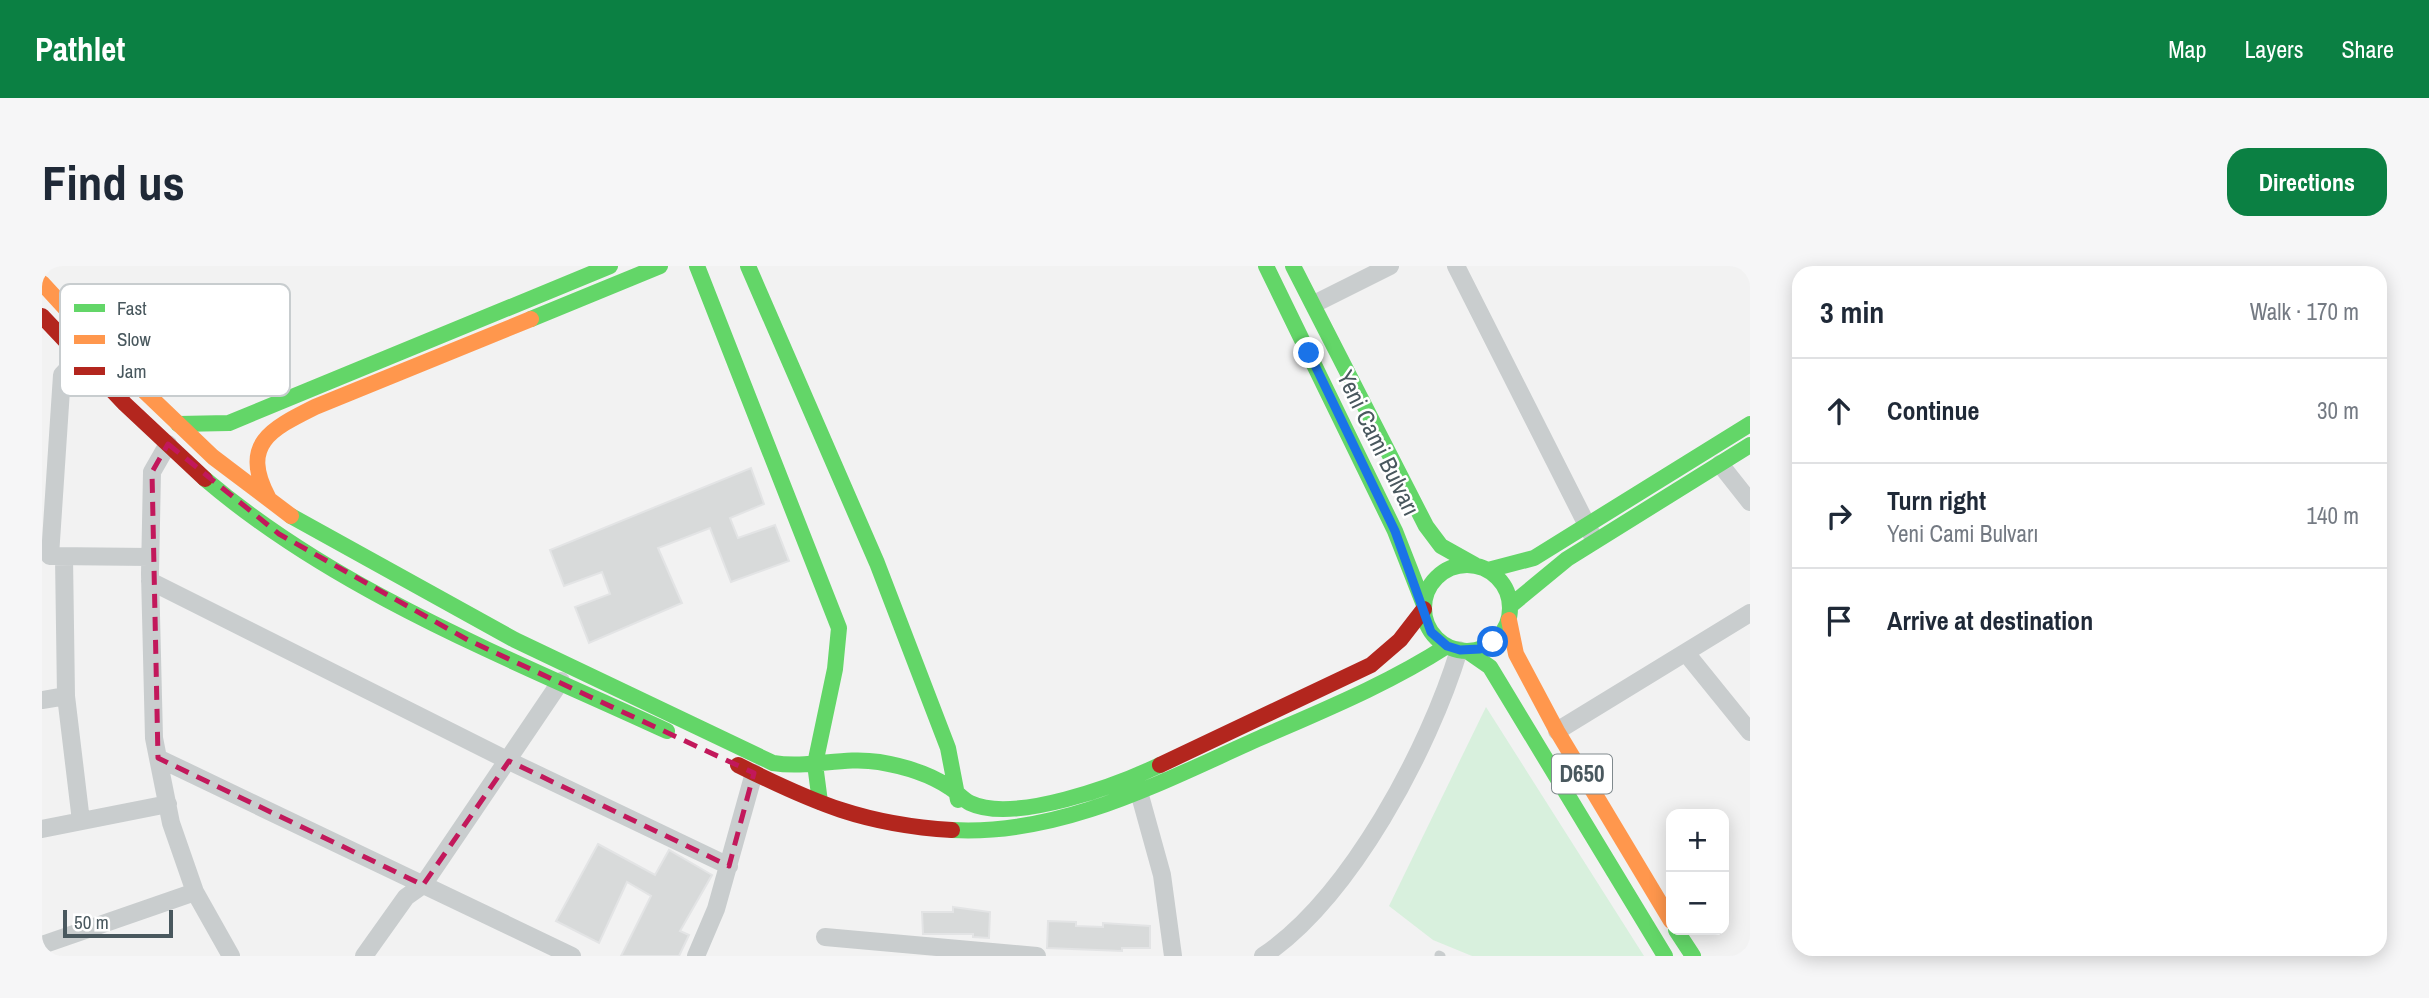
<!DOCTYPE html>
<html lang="en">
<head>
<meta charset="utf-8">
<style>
  :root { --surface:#fff; --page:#f6f6f7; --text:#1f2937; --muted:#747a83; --line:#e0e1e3; --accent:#0b8043 }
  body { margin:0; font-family:"Archivo Narrow",sans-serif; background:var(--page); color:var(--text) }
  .controls { position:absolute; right:21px; bottom:21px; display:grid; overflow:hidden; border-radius:14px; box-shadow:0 4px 18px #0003 }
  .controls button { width:63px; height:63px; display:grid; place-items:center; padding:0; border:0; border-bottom:2px solid var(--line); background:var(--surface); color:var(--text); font:35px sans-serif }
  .scale { position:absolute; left:21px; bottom:18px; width:110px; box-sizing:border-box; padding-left:7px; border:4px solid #49585e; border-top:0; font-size:19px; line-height:24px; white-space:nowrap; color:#49585e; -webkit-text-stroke:5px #fff; paint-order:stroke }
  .stop { position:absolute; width:21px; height:21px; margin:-16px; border:5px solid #1a73e8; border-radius:50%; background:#fff }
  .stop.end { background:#1a73e8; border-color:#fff; box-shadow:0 2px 7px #0008 }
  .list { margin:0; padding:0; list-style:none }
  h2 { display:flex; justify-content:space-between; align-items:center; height:91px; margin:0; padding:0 28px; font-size:30px }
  h2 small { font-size:23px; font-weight:400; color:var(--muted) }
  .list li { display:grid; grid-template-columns:46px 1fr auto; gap:21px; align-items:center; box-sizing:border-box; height:105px; padding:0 28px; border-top:2px solid var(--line) }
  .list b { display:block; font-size:26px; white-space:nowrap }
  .list p { margin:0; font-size:23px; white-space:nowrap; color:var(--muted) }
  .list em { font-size:23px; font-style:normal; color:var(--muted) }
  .icon { flex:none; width:38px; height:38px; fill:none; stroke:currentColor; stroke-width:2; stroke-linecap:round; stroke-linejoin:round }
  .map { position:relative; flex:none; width:1708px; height:690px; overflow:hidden; border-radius:21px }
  header { display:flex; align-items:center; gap:42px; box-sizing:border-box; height:98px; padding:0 35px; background:var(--accent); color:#fff }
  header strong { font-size:33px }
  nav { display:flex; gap:38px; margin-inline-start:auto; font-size:24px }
  .intro { display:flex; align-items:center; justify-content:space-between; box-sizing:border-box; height:168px; padding:0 42px }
  h1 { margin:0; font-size:49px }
  .button { padding:18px 32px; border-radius:21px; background:var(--accent); color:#fff; font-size:24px; font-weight:700 }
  main { display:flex; gap:42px; padding:0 42px }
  aside { flex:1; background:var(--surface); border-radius:21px; box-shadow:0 4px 18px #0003 }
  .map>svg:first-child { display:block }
  .green { fill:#d8f0dd }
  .building { fill:#d8dada; stroke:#e3e4e5; stroke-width:2 }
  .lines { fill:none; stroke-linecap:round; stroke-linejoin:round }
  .lane { stroke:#c9cdce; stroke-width:9 }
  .street { stroke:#c9cdce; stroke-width:18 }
  .fast { stroke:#63d668; stroke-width:16 }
  .slow { stroke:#ff974d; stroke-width:16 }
  .jam { stroke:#b3261e; stroke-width:16 }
  .route { stroke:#1a73e8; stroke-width:9 }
  .marked { fill:none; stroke:#c2185b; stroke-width:5; stroke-dasharray:14 9; stroke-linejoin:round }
  .labels { text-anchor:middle; stroke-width:5; stroke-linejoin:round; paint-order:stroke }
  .shield { fill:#fff; stroke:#808a8e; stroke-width:2 }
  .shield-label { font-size:23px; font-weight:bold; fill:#49585e }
  .street-label { font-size:24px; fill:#49585e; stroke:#fff }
  .key { fill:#fff; stroke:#c8cdcf; stroke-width:2 }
  .key-label { font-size:19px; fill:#49585e }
</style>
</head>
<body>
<header>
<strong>Pathlet</strong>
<nav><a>Map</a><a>Layers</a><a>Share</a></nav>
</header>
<div class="intro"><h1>Find us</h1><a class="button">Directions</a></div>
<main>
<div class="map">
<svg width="1708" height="690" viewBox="0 0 1708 690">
  <rect width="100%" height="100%" fill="#f2f2f2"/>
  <!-- green -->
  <path class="green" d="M 1444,441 L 1602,690 L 1430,690 L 1391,674 L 1347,640 Z"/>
  <!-- building -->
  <path class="building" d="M 709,202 L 722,238 L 688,252 L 696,272 L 733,259 L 747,295 L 689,316 L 668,262 L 616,282 L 640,337 L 547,377 L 533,341 L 568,328 L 560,306 L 522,320 L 508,284 Z
    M 556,578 L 613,609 L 627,584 L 670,609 L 638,665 L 647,669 L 637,690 L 579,690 L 609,630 L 585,616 L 557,677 L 514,655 Z
    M 911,641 L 948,646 L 947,672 L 931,671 L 931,668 L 881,668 L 880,646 L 911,646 Z
    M 1006,655 L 1034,656 L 1034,660 L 1061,661 L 1061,657 L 1108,660 L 1108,682 L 1080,682 L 1080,685 L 1005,682 Z"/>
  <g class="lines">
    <!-- lane -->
    <path class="lane" d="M 1397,689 L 1399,690"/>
    <!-- street -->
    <path class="street" d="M 1414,0 L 1550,269
      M 1272,38 L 1348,0
      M 126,178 L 110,206 L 108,308 L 112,472 L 129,557 L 153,626 L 189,690
      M 1678,198 L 1708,236
      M 8,290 L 20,109 L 37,91
      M 10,290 L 108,291
      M 22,291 L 24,430 L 39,555
      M 108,315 L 467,495 L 687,600
      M 1644,387 L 1708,466
      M 0,434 L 24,430
      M 1515,465 L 1708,347
      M 116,492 L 530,690
      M 1097,526 L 1120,609 L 1131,690
      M 0,563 L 126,538
      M 783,671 L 995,690
      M 0,679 L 153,626
      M 322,690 L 364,631 L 381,619 L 519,415
      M 654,690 L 674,643 L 712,507
      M 1221,690 C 1308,632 1387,483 1417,384"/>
    <!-- fast -->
    <path class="fast" d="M 655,0 L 797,362 L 793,403 L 773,498 L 778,536
      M 706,0 L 835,297 L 906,482 L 916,534
      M 1224,0 L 1353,265 L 1382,339
      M 1251,0 L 1384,260 L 1399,280 L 1433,299
      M 489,53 L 618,0
      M 136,158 L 187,157 L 568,0
      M 163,213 C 297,327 467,392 625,465
      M 249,250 L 473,374 L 731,497 C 767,503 801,490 837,496 C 861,500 886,507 907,521 C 914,525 920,533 928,537 C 972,558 1076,519 1118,499
      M1382 342a43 43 0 1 1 86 0a43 43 0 1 1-86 0Z
      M 1446,304 L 1492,292 L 1708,158
      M 1468,340 L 1525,293 L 1708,179
      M 1425,385 L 1448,401 L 1623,690
      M 910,564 C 1020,570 1121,515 1218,472 C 1282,444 1346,418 1405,380
      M 1634,664 L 1651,690"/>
    <!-- slow -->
    <path class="slow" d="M 0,17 L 78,102 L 171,191 L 249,250
      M 226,231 C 198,178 229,163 273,141 L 489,53
      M 1467,354 L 1474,388 L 1515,465 L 1629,655"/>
    <!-- jam -->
    <path class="jam" d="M 0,50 L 83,138 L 163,213
      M 696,499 C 772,537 823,559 910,564
      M 1118,499 L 1329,399 L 1358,374 L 1382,343"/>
  </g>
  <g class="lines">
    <!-- route -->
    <path class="route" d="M 1267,87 L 1353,265 L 1389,366 L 1405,380 L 1418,384 L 1438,383 L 1451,376"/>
  </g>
  <!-- marked area -->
  <path class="marked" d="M 126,178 L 237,268 L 426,374 L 712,507 L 687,600 L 467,495 L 381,619 L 116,492 L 110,206 Z"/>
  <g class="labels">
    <!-- shield labels -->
    <rect class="shield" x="1510" y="488.5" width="60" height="39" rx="5"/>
    <g class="shield-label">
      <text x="1540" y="516">D650</text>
    </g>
    <!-- street labels -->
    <g class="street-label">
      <text transform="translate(1336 177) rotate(64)" y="8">Yeni Cami Bulvarı</text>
    </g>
  </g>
  <!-- legend -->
  <rect x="18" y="18" width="230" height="112" rx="10" class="key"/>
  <rect x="32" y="38" width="31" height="8" fill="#63d668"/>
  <rect x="32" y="69" width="31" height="9" fill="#ff974d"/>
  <rect x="32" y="101" width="31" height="8" fill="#b3261e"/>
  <g class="key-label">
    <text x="75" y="49">Fast</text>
    <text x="75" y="80">Slow</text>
    <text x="75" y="112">Jam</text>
  </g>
</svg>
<div class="controls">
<button>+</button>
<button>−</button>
</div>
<div class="scale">50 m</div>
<div class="stop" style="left:1451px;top:376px"></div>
<div class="stop end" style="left:1267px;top:87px"></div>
</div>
<aside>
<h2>3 min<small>Walk · 170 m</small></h2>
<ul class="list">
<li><svg class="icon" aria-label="ahead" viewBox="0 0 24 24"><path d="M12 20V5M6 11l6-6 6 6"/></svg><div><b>Continue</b></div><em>30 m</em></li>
<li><svg class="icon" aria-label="right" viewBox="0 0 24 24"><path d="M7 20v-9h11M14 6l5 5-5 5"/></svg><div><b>Turn right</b><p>Yeni Cami Bulvarı</p></div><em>140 m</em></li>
<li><svg class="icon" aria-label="arrive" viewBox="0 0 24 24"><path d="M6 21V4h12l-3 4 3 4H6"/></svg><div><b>Arrive at destination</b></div></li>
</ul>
</aside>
</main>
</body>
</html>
